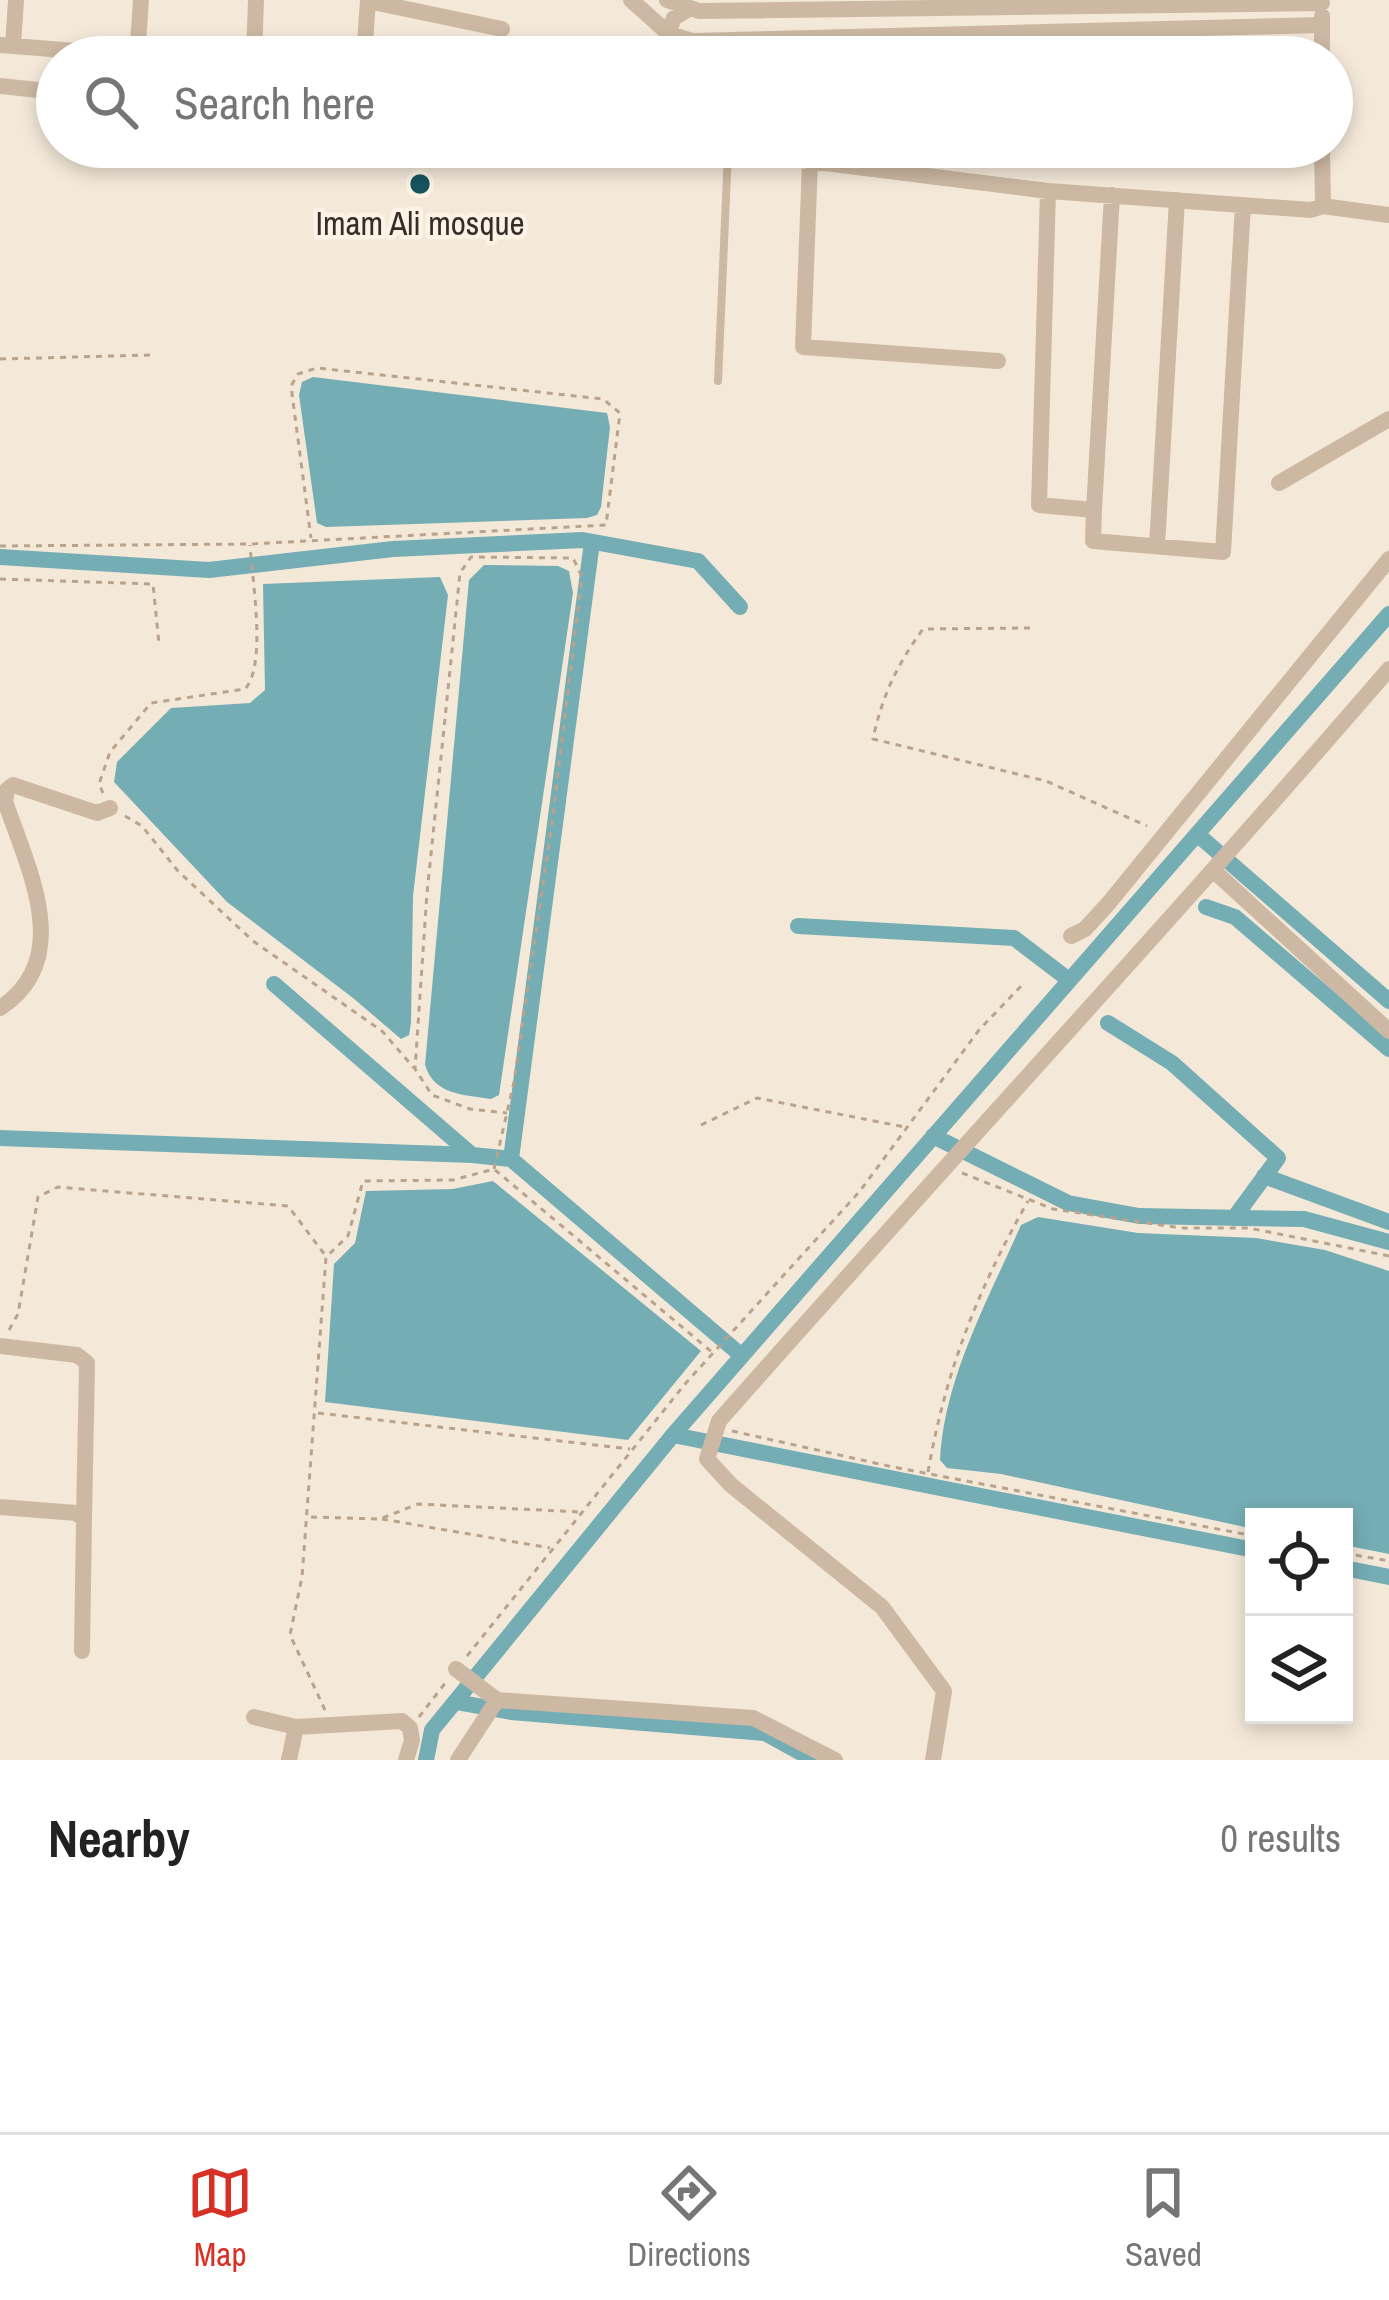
<!DOCTYPE html>
<html lang="en">
<head>
<meta charset="utf-8">
<style>
  :root { --surface:#fff; --page:#f2f2f2; --text:#222; --muted:#767676; --line:#e0e0e0; --accent:#d93025 }
  body { margin:0; font-family:"Archivo Narrow",sans-serif; background:var(--page); color:var(--text) }
  .controls { position:absolute; right:36px; bottom:36px; display:grid; overflow:hidden; border-radius:0px; box-shadow:0 6px 18px #0003 }
  .controls button { width:108px; height:108px; display:grid; place-items:center; padding:0; border:0; border-bottom:3px solid var(--line); background:var(--surface); color:var(--text); font:60px sans-serif }
  .list { margin:0; padding:0; list-style:none }
  h2 { display:flex; justify-content:space-between; align-items:center; height:156px; margin:0; padding:0 48px; font-size:51px }
  h2 small { font-size:39px; font-weight:400; color:var(--muted) }
  .icon { flex:none; width:66px; height:66px; fill:none; stroke:currentColor; stroke-width:2; stroke-linecap:round; stroke-linejoin:round }
  .map { position:relative; flex:none; width:1389px; height:1760px; overflow:hidden }
  .search { position:absolute; background:var(--surface); box-shadow:0 6px 18px #0003; left:36px; right:36px; top:36px; height:132px; display:flex; align-items:center; gap:30px; box-sizing:border-box; padding:0 42px; border-radius:66px; color:var(--muted); font-size:45px }
  .sheet { height:372px; background:var(--surface) }
  nav { display:flex; justify-content:space-around; align-items:center; box-sizing:border-box; height:168px; border-top:3px solid var(--line); background:var(--surface); font-size:33px; color:var(--muted) }
  nav a { display:grid; justify-items:center; gap:6px }
  nav .on { color:var(--accent) }
  .map>svg:first-child { display:block }
  .water { fill:#75adb4 }
  .lines { fill:none; stroke-linecap:round; stroke-linejoin:round }
  .canal { stroke:#75adb4; stroke-width:16 }
  .path { stroke:#b9a38d; stroke-width:3; stroke-dasharray:6 6; stroke-linecap:butt }
  .service { stroke:#cdb9a3; stroke-width:8 }
  .minor { stroke:#cdb9a3; stroke-width:16 }
  .poi-dot { fill:#17545d; stroke:#fbf3e5; stroke-width:4.5 }
  .labels { text-anchor:middle; stroke-width:9; stroke-linejoin:round; paint-order:stroke }
  .poi-label { font-size:33px; fill:#382d26; stroke:#fbf3e5 }
</style>
</head>
<body>
<div class="map">
<svg width="1389" height="1760" viewBox="0 0 1389 1760">
  <rect width="100%" height="100%" fill="#f4e9d9"/>
  <!-- water -->
  <path class="water" d="M 313,377 L 607,413 L 610,427 L 601,507 L 597,515 L 587,518 L 326,527 L 317,523 L 299,395 L 302,382 Z
    M 484,565 L 558,566 L 569,571 L 573,593 L 499,1095 L 491,1099 C 463,1094 435,1096 425,1065 L 469,580 Z
    M 440,577 L 448,595 L 413,896 L 411,1023 L 409,1035 L 401,1039 L 353,998 L 227,902 L 114,782 L 117,762 L 171,708 L 250,703 L 265,690 L 263,584 Z
    M 493,1181 L 701,1351 L 628,1440 L 325,1402 L 334,1264 L 355,1243 L 366,1191 L 453,1189 Z
    M 1038,1217 L 1138,1233 L 1256,1238 L 1325,1250 L 1389,1271 L 1389,1554 L 1344,1545 L 1344,1517 L 1254,1517 L 1254,1529 L 1001,1474 L 947,1468 L 940,1460 C 944,1378 989,1298 1021,1225 Z"/>
  <g class="lines">
    <!-- canal -->
    <path class="canal" d="M 592,542 L 511,1159 L 742,1356
      M 0,557 L 209,570 L 393,549 L 583,540 L 698,561 L 740,607
      M 1197,834 L 1389,1001
      M 1206,907 L 1235,917 L 1389,1049
      M 798,926 L 1014,938 L 1069,980
      M 274,984 L 472,1155 L 511,1159
      M 1108,1023 L 1172,1063 L 1278,1158 L 1234,1218
      M 933,1136 L 1068,1203 L 1139,1216 L 1304,1219 L 1389,1242
      M 0,1138 L 472,1155
      M 1264,1176 L 1389,1222
      M 673,1435 L 1254,1550
      M 1344,1568 L 1389,1577
      M 456,1702 L 511,1712 L 765,1733 L 814,1760
      M 426,1760 L 432,1730 L 673,1435 L 1389,614"/>
    <!-- path -->
    <path class="path" d="M 0,359 L 150,355
      M 0,546 L 250,544 L 606,525 L 620,413 L 603,399 L 317,368 L 298,374 L 291,386 L 311,538
      M 0,579 L 153,584 L 159,644
      M 1030,628 L 923,629 C 897,665 882,696 873,739 L 1046,781 L 1147,826
      M 103,793 L 99,784 L 110,752 L 151,703 L 245,689 C 267,665 252,579 250,545
      M 125,816 L 142,826 L 178,871 L 253,941 L 382,1031 L 414,1068
      M 701,1125 L 757,1098 L 905,1127
      M 494,1169 L 514,1082 L 551,830 L 582,577 L 573,558 L 471,557 L 460,573 L 427,893 L 415,1069 L 432,1095 L 470,1109 L 507,1113
      M 962,1173 L 1053,1209 L 1181,1228 L 1249,1228 L 1389,1256
      M 9,1330 L 18,1314 L 38,1197 L 58,1187 L 288,1206 L 325,1255
      M 318,1413 L 630,1449
      M 732,1431 L 893,1467 L 1254,1536
      M 928,1472 C 946,1370 977,1291 1028,1201
      M 311,1517 L 380,1519 L 418,1504 L 580,1512
      M 382,1519 L 550,1548
      M 1344,1553 L 1389,1561
      M 467,1656 L 685,1384 L 860,1191 L 979,1030 L 1024,983
      M 325,1710 L 290,1635 L 302,1577 L 326,1257 L 348,1236 L 363,1181 L 453,1180 L 494,1169 L 713,1353
      M 419,1717 L 446,1682"/>
    <!-- service -->
    <path class="service" d="M 718,381 L 728,152"/>
    <!-- minor -->
    <path class="minor" d="M 631,0 L 668,33 L 692,41 L 1322,25
      M 667,0 L 699,11 L 1322,3
      M 368,1 L 502,29
      M 687,10 L 674,18 L 668,33 L 689,57
      M 1322,16 L 1322,57
      M 0,45 L 153,57
      M 13,46 L 16,0
      M 137,56 L 141,0
      M 254,57 L 256,0
      M 364,57 L 368,0
      M 0,86 L 57,92
      M 671,147 L 728,151 L 1048,191 L 1311,210 L 1323,206 L 1389,215
      M 1322,147 L 1323,206
      M 810,162 L 803,347 L 998,361
      M 1048,191 L 1039,505 L 1094,510 L 1093,541 L 1223,552 L 1243,205
      M 1279,483 L 1389,419
      M 1094,510 L 1112,195
      M 1157,546 L 1177,200
      M 1214,871 L 1389,1031
      M 1071,936 L 1085,929 L 1108,904 L 1389,559
      M 0,1008 C 76,959 27,867 5,801 L 7,790 L 13,785 L 97,813 L 110,808
      M 0,1346 L 77,1355 L 87,1363 L 84,1519
      M 0,1507 L 76,1513 L 84,1519 L 82,1651
      M 456,1669 L 497,1700 L 753,1718 L 835,1760
      M 254,1717 L 296,1727 L 402,1721 L 410,1728 L 412,1740 L 406,1760
      M 289,1760 L 296,1727
      M 458,1760 L 497,1700
      M 933,1760 L 944,1691 L 882,1607 L 731,1485 L 707,1459 L 719,1421 C 941,1169 1170,923 1389,669"/>
  </g>
  <!-- markers -->
  <circle class="poi-dot" cx="420" cy="184" r="12"/>
  <g class="labels">
    <!-- poi labels -->
    <g class="poi-label">
      <text x="420" y="235">Imam Ali mosque</text>
    </g>
  </g>
</svg>
<div class="controls">
<button><svg class="icon" aria-label="locate" viewBox="0 0 24 24"><circle cx="12" cy="12" r="6"/><path d="M12 2v4M12 18v4M2 12h4M18 12h4"/></svg></button>
<button><svg class="icon" aria-label="layers" viewBox="0 0 24 24"><path d="M12 4l9 5-9 5-9-5zM3 14l9 5 9-5"/></svg></button>
</div>
<div class="search"><svg class="icon" aria-label="search" viewBox="0 0 24 24"><circle cx="10" cy="10" r="6"/><path d="M15 15l6 6"/></svg>Search here</div>
</div>
<section class="sheet">
<h2>Nearby<small>0 results</small></h2>
<ul class="list">
</ul>
</section>
<nav>
<a class="on"><svg class="icon" aria-label="map" viewBox="0 0 24 24"><path d="M3 6l6-2 6 2 6-2v14l-6 2-6-2-6 2zM9 4v14M15 6v14"/></svg>Map</a>
<a><svg class="icon" aria-label="directions" viewBox="0 0 24 24"><path d="M12 3l9 9-9 9-9-9zM9 14v-3h6M13 9l2 2-2 2"/></svg>Directions</a>
<a><svg class="icon" aria-label="saved" viewBox="0 0 24 24"><path d="M7 4h10v16l-5-4-5 4z"/></svg>Saved</a>
</nav>
</body>
</html>
